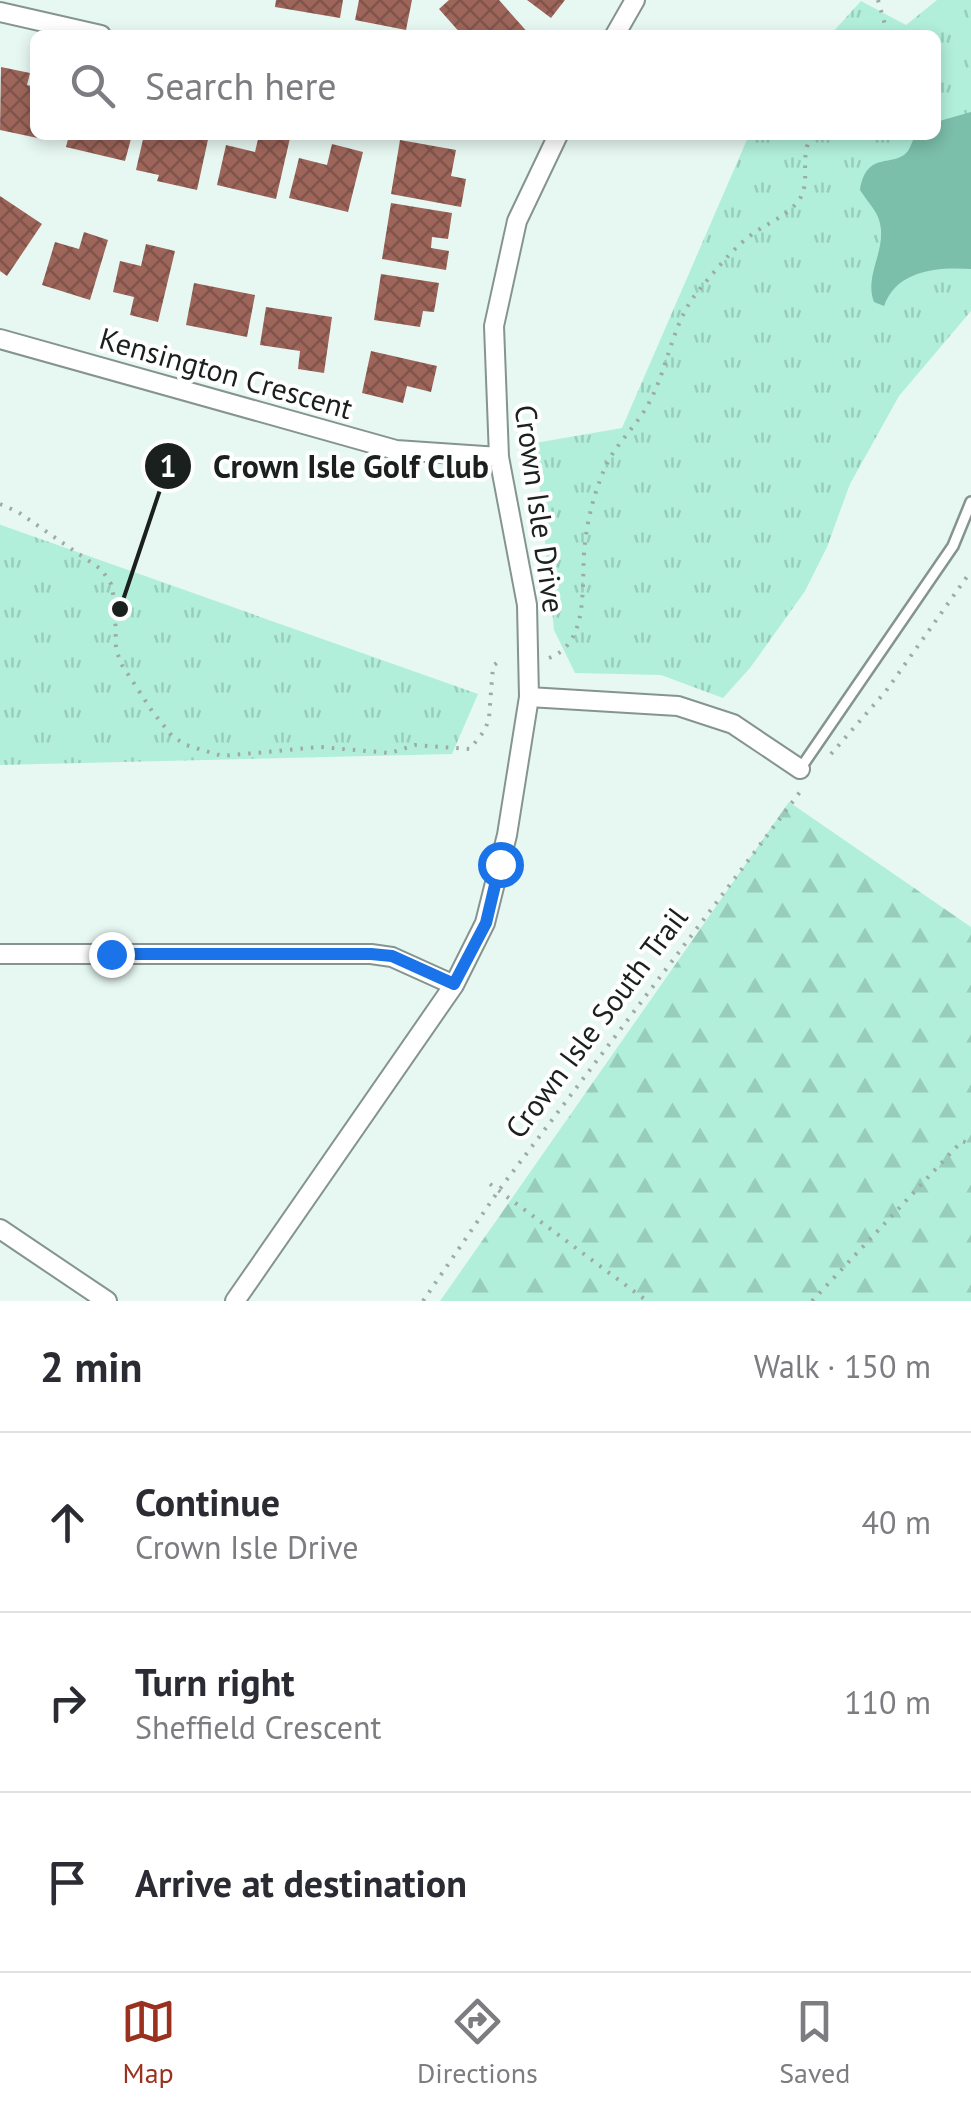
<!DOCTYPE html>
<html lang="en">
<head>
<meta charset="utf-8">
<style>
  :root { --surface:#fff; --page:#f7f7f7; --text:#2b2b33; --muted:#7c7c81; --line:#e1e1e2; --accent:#9a311f }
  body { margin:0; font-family:"PT Sans",sans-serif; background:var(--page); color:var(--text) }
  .stop { position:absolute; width:30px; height:30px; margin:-22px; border:8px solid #1a73e8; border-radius:50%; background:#fff }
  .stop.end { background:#1a73e8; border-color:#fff; box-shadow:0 2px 10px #0008 }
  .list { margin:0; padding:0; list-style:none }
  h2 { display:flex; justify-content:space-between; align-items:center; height:130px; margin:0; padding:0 40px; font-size:42px }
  h2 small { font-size:32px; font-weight:400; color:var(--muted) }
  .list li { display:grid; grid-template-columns:65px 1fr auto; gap:30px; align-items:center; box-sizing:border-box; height:180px; padding:0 40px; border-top:2px solid var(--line) }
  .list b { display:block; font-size:38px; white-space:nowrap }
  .list p { margin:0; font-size:32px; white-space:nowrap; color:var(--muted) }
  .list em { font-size:32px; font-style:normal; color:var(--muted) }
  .icon { flex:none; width:55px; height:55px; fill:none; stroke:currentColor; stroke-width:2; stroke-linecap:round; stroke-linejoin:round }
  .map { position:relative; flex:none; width:971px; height:1301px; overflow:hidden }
  .search { position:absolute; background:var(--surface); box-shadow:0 5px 15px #0003; left:30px; right:30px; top:30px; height:110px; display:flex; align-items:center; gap:25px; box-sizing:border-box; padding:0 35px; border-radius:15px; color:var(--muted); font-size:38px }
  .sheet { height:670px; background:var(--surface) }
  nav { display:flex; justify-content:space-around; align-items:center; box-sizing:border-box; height:140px; border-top:2px solid var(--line); background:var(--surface); font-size:28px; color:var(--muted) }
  nav a { display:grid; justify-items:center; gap:5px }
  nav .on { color:var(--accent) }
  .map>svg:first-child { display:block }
  .grass { fill:url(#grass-tufts) }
  .forest { fill:url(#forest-firs) }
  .water { fill:#7bbeaa }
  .building { fill:url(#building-cross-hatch) }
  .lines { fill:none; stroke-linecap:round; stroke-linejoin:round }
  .lane-casing { stroke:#85948f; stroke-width:14 }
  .street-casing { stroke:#85948f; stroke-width:22 }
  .path { stroke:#9daba6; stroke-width:4; stroke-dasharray:2.5 8; stroke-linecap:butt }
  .lane { stroke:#fff; stroke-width:9 }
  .street { stroke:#fff; stroke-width:18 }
  .route { stroke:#1a73e8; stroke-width:12 }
  .labels { text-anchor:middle; stroke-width:8; stroke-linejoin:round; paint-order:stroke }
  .street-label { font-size:30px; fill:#1a201e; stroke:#fff }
  .leader { fill:none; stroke:#1a201e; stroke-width:4 }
  .callout-dot { fill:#1a201e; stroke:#fff; stroke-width:4 }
  .mark-label { font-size:30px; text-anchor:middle; font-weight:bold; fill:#fff }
  .callout-label { font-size:32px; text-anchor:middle; font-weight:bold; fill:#1a201e; stroke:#fff; stroke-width:8; stroke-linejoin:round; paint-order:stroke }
</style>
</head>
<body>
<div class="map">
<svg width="971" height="1301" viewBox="0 0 971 1301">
  <defs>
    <pattern id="grass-tufts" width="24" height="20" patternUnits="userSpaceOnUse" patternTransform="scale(2.5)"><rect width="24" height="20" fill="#b1efdb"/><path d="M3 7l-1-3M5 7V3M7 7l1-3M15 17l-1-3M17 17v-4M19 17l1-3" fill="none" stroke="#98cdbc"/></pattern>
    <pattern id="forest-firs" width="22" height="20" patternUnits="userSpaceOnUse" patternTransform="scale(2.5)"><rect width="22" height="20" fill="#b1efdb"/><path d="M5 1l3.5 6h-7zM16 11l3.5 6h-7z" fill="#98cdbc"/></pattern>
    <pattern id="building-cross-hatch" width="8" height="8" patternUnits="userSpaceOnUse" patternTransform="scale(2.5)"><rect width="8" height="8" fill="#9e665b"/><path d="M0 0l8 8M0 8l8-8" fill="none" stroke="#80544b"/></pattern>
  </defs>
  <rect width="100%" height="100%" fill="#e7f8f2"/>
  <!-- grass -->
  <path class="grass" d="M 937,0 L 971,0 L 971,311 L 899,396 L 850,484 L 827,547 L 805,591 L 750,668 L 723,698 L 661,675 L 575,673 L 554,630 L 535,443 L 622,428 L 749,135 L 936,135 L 936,35 L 830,35 L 861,1 L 906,25 Z
    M 0,524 L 1,525 L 478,694 L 452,754 L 0,765 Z"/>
  <!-- forest -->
  <path class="forest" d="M 789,802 L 971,927 L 971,1301 L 440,1301 Z"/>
  <!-- water -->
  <path class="water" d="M 971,112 L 971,269 C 937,267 897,270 884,306 L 874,302 C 863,274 890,247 878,217 C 874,208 865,198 860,190 C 867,149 893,169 908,151 C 911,146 913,140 915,135 L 936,135 L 936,122 Z"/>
  <!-- building -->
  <path class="building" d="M 276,0 L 343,0 L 340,18 L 275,7 Z
    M 359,0 L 412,0 L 406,30 L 355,20 Z
    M 449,0 L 499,0 L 530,35 L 499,35 L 495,31 L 490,35 L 462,35 L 439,9 Z
    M 527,0 L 565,0 L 551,18 Z
    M 1,67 L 30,73 L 27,85 L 35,87 L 35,135 L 48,135 L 47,140 L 0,130 Z
    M 69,135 L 132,135 L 125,161 L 66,147 Z
    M 144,135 L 209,135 L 197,190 L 157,181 L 159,175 L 136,170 Z
    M 259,135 L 290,138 L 276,199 L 217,185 L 226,145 L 255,152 Z
    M 400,140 L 456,150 L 451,176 L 466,179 L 461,207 L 391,194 Z
    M 332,144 L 363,152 L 348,212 L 289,198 L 299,158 L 327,165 Z
    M 0,196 L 42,224 L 7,276 L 0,271 Z
    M 391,203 L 452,213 L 448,239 L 432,237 L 431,248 L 449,251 L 446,270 L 382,259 Z
    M 84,232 L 108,240 L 90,300 L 42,285 L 55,242 L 79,249 Z
    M 146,244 L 175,251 L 158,322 L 130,315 L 134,297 L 113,292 L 120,261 L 141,266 Z
    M 381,274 L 439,283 L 434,312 L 423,311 L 420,327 L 374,320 Z
    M 194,283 L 255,295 L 247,337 L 186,325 Z
    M 266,307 L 332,317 L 324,373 L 298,369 L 300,351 L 260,345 Z
    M 371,351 L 437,366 L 431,392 L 407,386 L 403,403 L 362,393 Z"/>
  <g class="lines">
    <defs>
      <path id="lane" d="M 800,769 L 953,546 L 971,502"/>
      <path id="street" d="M 0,12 L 101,35
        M 615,35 L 635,0
        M 0,339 L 396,450 L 499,457
        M 529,697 L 678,706 L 733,724 L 800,769
        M 0,954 L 371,954 L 392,957 L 454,985
        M 0,1229 L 107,1301
        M 235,1301 L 454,985 L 485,923 L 507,835 L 529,697 L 527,605 L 499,457 L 494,326 L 517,221 L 558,135"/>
    </defs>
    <!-- lane casing -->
    <use href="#lane" class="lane-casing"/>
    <!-- street casing -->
    <use href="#street" class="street-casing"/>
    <!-- path -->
    <path class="path" d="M 878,0 L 888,35
      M 0,504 L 18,512 L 102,570 L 111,584 L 115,603 L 116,650 L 122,665 L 152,711 L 172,736 L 186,745 L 222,756 L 320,747 L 390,753 L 415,745 L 470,749 L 485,730 L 489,718 L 493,666 L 499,661
      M 549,658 C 592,642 580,579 585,543 C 588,517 594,494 604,470 C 614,445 638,425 650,401 C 669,365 672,322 699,290 C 716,270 735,245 757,231 C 773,220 787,216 799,200 C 812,181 798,158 812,135
      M 831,754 L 886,691 L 971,571
      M 490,1184 L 647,1301
      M 423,1301 L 499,1190 L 803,788
      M 812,1301 L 962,1141 L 971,1144"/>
    <!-- lane -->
    <use href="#lane" class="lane"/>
    <!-- street -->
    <use href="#street" class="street"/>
  </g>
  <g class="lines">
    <!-- route -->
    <path class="route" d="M 111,954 L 371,954 L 392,956 L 454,984 L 486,923 L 500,864"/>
  </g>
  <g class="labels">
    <!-- street labels -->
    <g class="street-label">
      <text transform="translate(226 374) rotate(16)" y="10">Kensington Crescent</text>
      <text transform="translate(539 509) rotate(82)" y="10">Crown Isle Drive</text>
      <text transform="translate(597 1023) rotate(-53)" y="10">Crown Isle South Trail</text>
    </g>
  </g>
  <!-- callouts -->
  <path class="leader" d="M120 609L168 466"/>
  <g class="callout-dot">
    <circle cx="120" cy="609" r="10"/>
    <circle cx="168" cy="466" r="25"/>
  </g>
  <g class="mark-label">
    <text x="168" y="477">1</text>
  </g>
  <g class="callout-label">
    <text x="351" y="478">Crown Isle Golf Club</text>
  </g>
</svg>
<div class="stop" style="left:500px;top:864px"></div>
<div class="stop end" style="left:111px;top:954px"></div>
<div class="search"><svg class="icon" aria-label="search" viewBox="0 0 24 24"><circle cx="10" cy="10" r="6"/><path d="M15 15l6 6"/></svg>Search here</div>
</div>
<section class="sheet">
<h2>2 min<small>Walk · 150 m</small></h2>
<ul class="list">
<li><svg class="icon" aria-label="ahead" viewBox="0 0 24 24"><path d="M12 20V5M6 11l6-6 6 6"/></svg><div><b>Continue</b><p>Crown Isle Drive</p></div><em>40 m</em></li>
<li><svg class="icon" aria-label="right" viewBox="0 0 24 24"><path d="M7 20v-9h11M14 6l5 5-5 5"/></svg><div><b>Turn right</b><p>Sheffield Crescent</p></div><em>110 m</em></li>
<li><svg class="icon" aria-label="arrive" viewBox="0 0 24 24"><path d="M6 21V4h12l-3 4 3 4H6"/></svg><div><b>Arrive at destination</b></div></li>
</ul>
</section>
<nav>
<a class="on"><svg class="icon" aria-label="map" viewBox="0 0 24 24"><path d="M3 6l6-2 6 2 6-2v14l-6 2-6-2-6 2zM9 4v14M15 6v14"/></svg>Map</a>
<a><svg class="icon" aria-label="directions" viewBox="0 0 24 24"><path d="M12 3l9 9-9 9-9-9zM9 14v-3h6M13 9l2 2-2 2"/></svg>Directions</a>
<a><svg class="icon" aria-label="saved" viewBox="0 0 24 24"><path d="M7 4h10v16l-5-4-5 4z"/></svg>Saved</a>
</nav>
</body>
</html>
